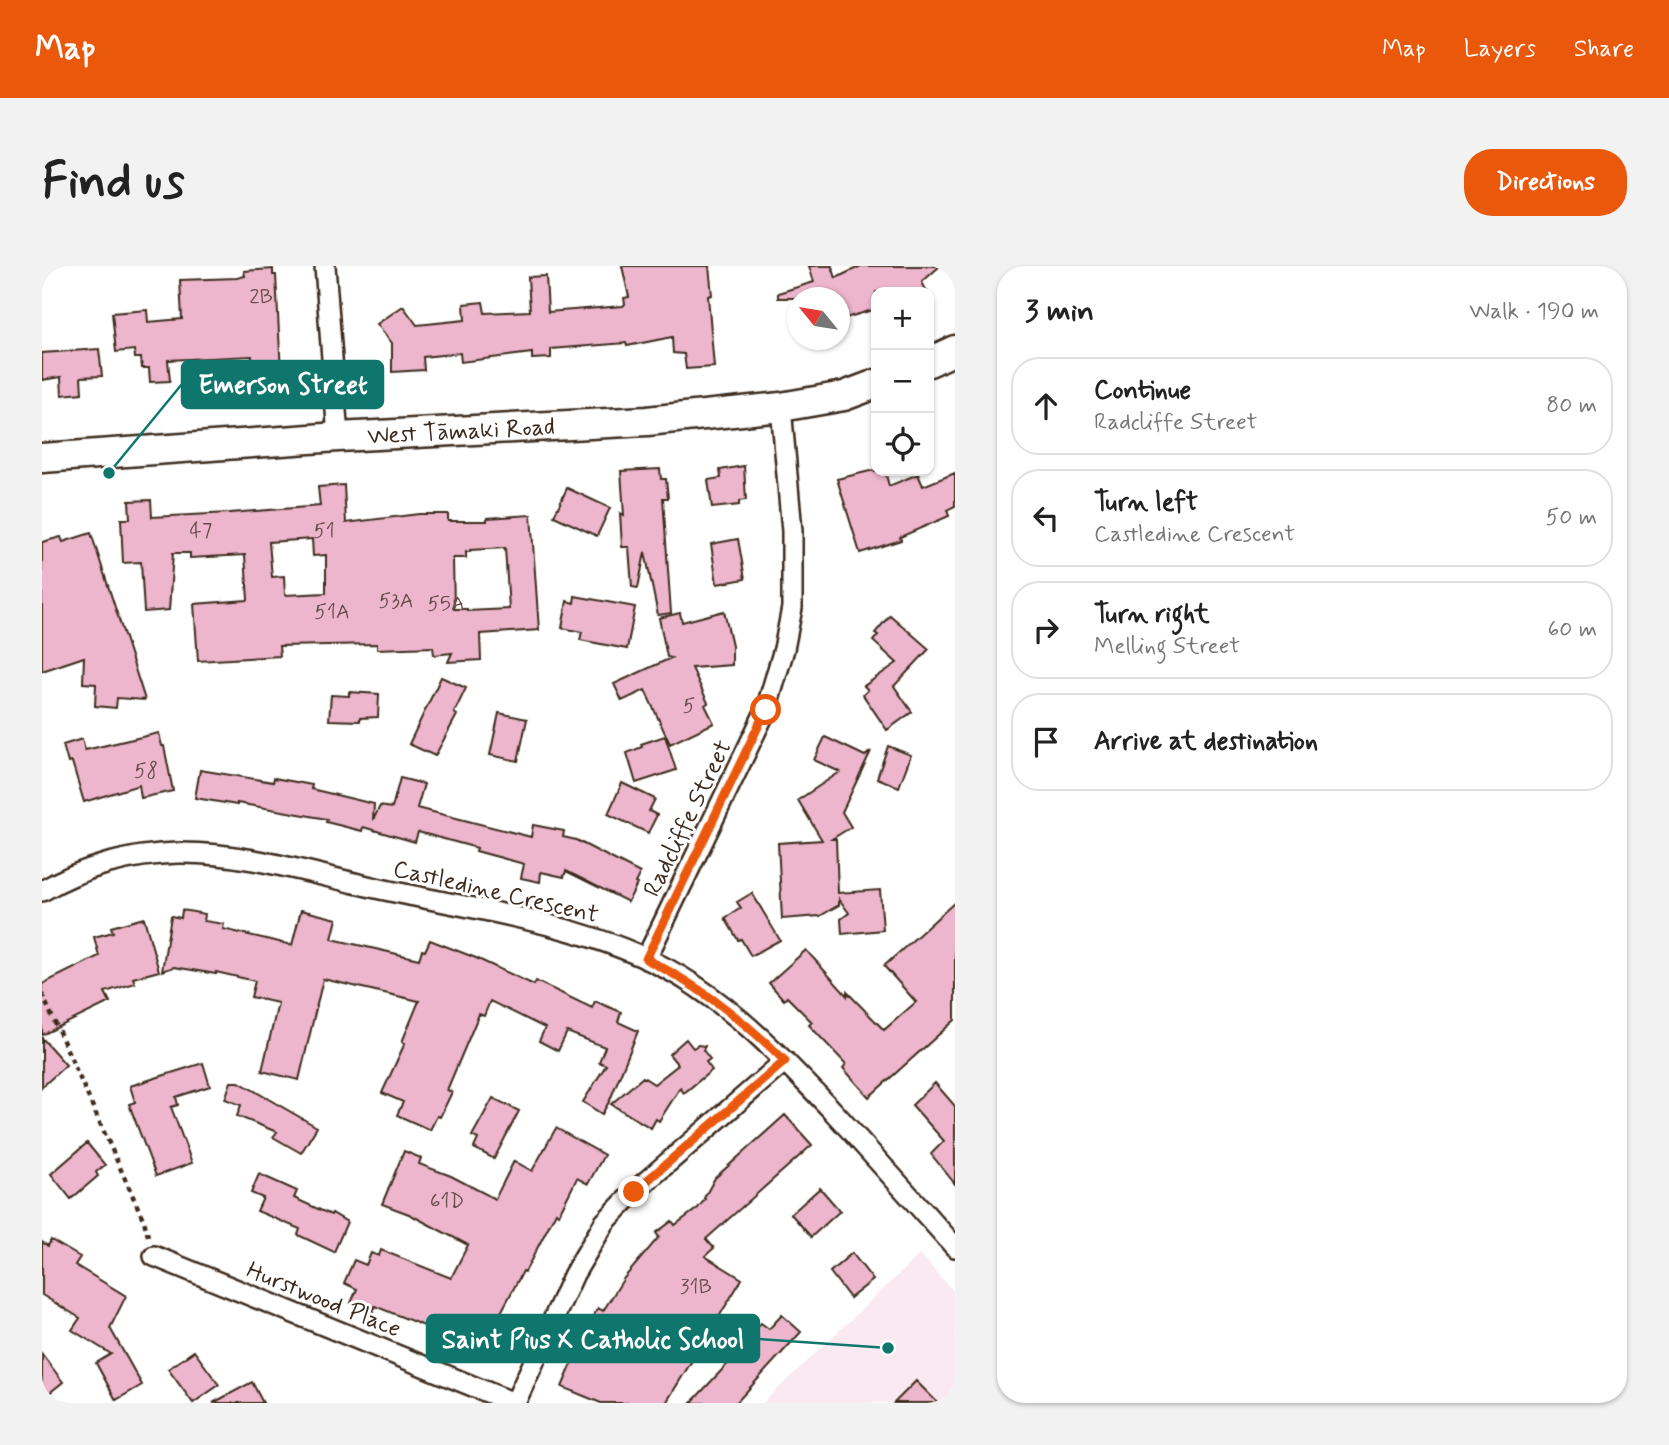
<!DOCTYPE html>
<html lang="en">
<head>
<meta charset="utf-8">
<style>
  :root { --surface:#fff; --page:#f2f2f2; --text:#222; --muted:#767676; --line:#e0e0e0; --accent:#ea580c }
  body { margin:0; font-family:Mynerve,sans-serif; background:var(--page); color:var(--text) }
  .controls { position:absolute; right:21px; top:21px; display:grid; overflow:hidden; border-radius:14px; box-shadow:0 2px 5px #0004 }
  .controls button { width:63px; height:63px; display:grid; place-items:center; padding:0; border:0; border-bottom:2px solid var(--line); background:var(--surface); color:var(--text); font:35px sans-serif }
  .compass { position:absolute; left:745px; top:21px; width:63px; height:63px; border-radius:50%; background:var(--surface); box-shadow:0 2px 5px #0004; rotate:300deg }
  .stop { position:absolute; width:21px; height:21px; margin:-16px; border:5px solid #ea580c; border-radius:50%; background:#fff }
  .stop.end { background:#ea580c; border-color:#fff; box-shadow:0 2px 7px #0008 }
  .list { margin:0; padding:0; list-style:none }
  h2 { display:flex; justify-content:space-between; align-items:center; height:91px; margin:0; padding:0 28px; font-size:30px }
  h2 small { font-size:23px; font-weight:400; color:var(--muted) }
  .list li { display:grid; grid-template-columns:46px 1fr auto; gap:21px; align-items:center; box-sizing:border-box; height:98px; margin:0 14px 14px; padding:0 14px; border:2px solid var(--line); border-radius:28px }
  .list b { display:block; font-size:26px; white-space:nowrap }
  .list p { margin:0; font-size:23px; white-space:nowrap; color:var(--muted) }
  .list em { font-size:23px; font-style:normal; color:var(--muted) }
  .icon { flex:none; width:38px; height:38px; fill:none; stroke:currentColor; stroke-width:2; stroke-linecap:round; stroke-linejoin:round }
  .map { position:relative; flex:none; width:913px; height:1137px; overflow:hidden; border-radius:28px }
  header { display:flex; align-items:center; gap:42px; box-sizing:border-box; height:98px; padding:0 35px; background:var(--accent); color:#fff }
  header strong { font-size:33px }
  nav { display:flex; gap:38px; margin-inline-start:auto; font-size:24px }
  .intro { display:flex; align-items:center; justify-content:space-between; box-sizing:border-box; height:168px; padding:0 42px }
  h1 { margin:0; font-size:49px }
  .button { padding:18px 32px; border-radius:28px; background:var(--accent); color:#fff; font-size:24px; font-weight:700 }
  main { display:flex; gap:42px; padding:0 42px }
  aside { flex:1; background:var(--surface); border-radius:28px; box-shadow:0 2px 5px #0004 }
  .map>svg:first-child { display:block }
  .built { fill:#fae9f0 }
  .building { fill:#edb6cc; stroke:#3b2a1e; stroke-width:2; fill-rule:evenodd }
  .lines { fill:none; stroke-linecap:round; stroke-linejoin:round }
  .street-casing { stroke:#3b2a1e; stroke-width:24 }
  .secondary-casing { stroke:#3b2a1e; stroke-width:33 }
  .path { stroke:#3b2a1e; stroke-width:4.5; stroke-dasharray:5 5; stroke-linecap:butt }
  .street { stroke:#fff; stroke-width:19 }
  .secondary { stroke:#fff; stroke-width:28 }
  .route { stroke:#ea580c; stroke-width:9 }
  .labels { text-anchor:middle; stroke-width:6; stroke-linejoin:round; paint-order:stroke }
  .number-label { font-size:21px; fill:#684d4a }
  .street-label { font-size:24px; fill:#3b2a1e; stroke:#fff }
  .leader { fill:none; stroke:#0f766e; stroke-width:2.5 }
  .callout-dot { fill:#0f766e; stroke:#fff; stroke-width:2.5 }
  .callout { fill:#0f766e; stroke:#0f766e; stroke-width:2.5 }
  .callout-label { font-size:26px; text-anchor:middle; font-weight:bold; fill:#fff }
</style>
</head>
<body>
<header>
<strong>Map</strong>
<nav><a>Map</a><a>Layers</a><a>Share</a></nav>
</header>
<div class="intro"><h1>Find us</h1><a class="button">Directions</a></div>
<main>
<div class="map">
<svg width="913" height="1137" viewBox="0 0 913 1137">
  <rect width="100%" height="100%" fill="#fff"/>
  <filter id="ink" filterUnits="userSpaceOnUse"><feTurbulence type="fractalNoise" baseFrequency=".0143" numOctaves="2"/><feDisplacementMap in="SourceGraphic" scale="14" xChannelSelector="R" yChannelSelector="G"/><feConvolveMatrix kernelMatrix="1 2 1 2 8 2 1 2 1" color-interpolation-filters="sRGB"/></filter>
  <g filter="url(#ink)">
    <!-- built -->
    <path class="built" d="M 878,988 L 913,1027 L 913,1137 L 721,1137 Z"/>
    <!-- building -->
    <path class="building" d="M 580,0 L 667,0 L 670,29 L 666,30 L 672,101 L 644,103 L 642,88 L 631,87 L 630,71 L 585,80 L 584,77 L 509,83 L 509,92 L 490,93 L 490,87 L 419,96 L 418,87 L 381,91 L 382,104 L 350,106 L 350,77 L 335,58 L 361,40 L 375,59 L 423,54 L 422,38 L 441,36 L 443,47 L 488,45 L 486,11 L 504,10 L 506,46 L 581,40 L 583,38 L 582,32 L 587,31 Z
      M 767,0 L 790,0 L 794,12 L 819,0 L 898,0 L 880,16 L 885,26 L 834,26 L 834,43 L 797,54 L 797,32 L 736,32 L 736,27 L 772,16 Z
      M 231,3 L 231,9 L 234,9 L 239,107 L 211,109 L 210,90 L 126,94 L 128,115 L 108,116 L 107,102 L 100,102 L 99,92 L 93,92 L 92,84 L 74,86 L 70,47 L 105,44 L 106,56 L 140,53 L 138,14 L 195,12 L 203,10 L 202,5 Z
      M 57,83 L 60,110 L 39,111 L 40,127 L 20,129 L 19,111 L 0,114 L 0,87 Z
      M 702,200 L 704,234 L 697,235 L 697,239 L 670,242 L 666,214 L 679,212 L 678,204 Z
      M 618,203 L 619,213 L 624,213 L 626,232 L 621,232 L 629,347 L 616,349 L 603,286 L 596,322 L 590,321 L 587,281 L 580,281 L 578,247 L 582,249 L 579,205 Z
      M 828,205 L 843,205 L 847,220 L 876,208 L 881,220 L 913,207 L 913,240 L 905,244 L 907,250 L 858,271 L 859,274 L 818,287 L 795,213 Z
      M 302,219 L 304,257 L 377,248 L 406,248 L 406,255 L 445,255 L 445,252 L 489,249 L 497,364 L 438,368 L 439,394 L 406,396 L 410,387 L 392,389 L 391,381 L 335,383 L 335,378 L 237,380 L 238,390 L 156,395 L 152,338 L 206,334 L 203,289 L 148,292 L 148,287 L 131,287 L 127,344 L 102,346 L 99,296 L 81,297 L 79,253 L 88,253 L 87,235 L 109,234 L 110,251 L 188,247 L 278,240 L 276,221 ZM 270,273 L 271,290 L 284,289 L 284,327 L 243,329 L 242,310 L 230,311 L 227,276 ZM 463,282 L 467,343 L 425,345 L 425,343 L 412,343 L 411,292 L 424,292 L 424,286 L 428,286 L 428,284 Z
      M 525,222 L 568,242 L 555,270 L 512,250 Z
      M 49,267 L 103,434 L 75,432 L 74,442 L 53,440 L 54,418 L 41,417 L 42,391 L 0,405 L 0,276 L 19,271 L 21,276 Z
      M 696,273 L 703,313 L 675,318 L 669,278 Z
      M 533,330 L 593,341 L 585,383 L 538,374 L 540,366 L 520,362 L 525,335 L 532,337 Z
      M 682,345 L 690,380 L 690,399 L 650,402 L 666,437 L 663,439 L 672,457 L 628,478 L 603,424 L 580,435 L 572,418 L 629,392 L 625,391 L 617,352 L 638,347 L 640,356 Z
      M 848,349 L 887,383 L 852,420 L 870,446 L 845,464 L 821,429 L 826,424 L 822,420 L 855,397 L 831,375 L 836,369 L 833,367 Z
      M 399,411 L 424,422 L 412,447 L 415,449 L 393,490 L 367,478 Z
      M 307,426 L 337,428 L 336,451 L 318,452 L 318,455 L 287,454 L 289,429 L 307,430 Z
      M 457,447 L 485,453 L 476,495 L 448,489 Z
      M 117,467 L 120,480 L 122,480 L 131,525 L 99,532 L 97,519 L 42,536 L 30,496 L 26,497 L 21,479 L 40,473 L 43,484 Z
      M 623,470 L 634,504 L 594,517 L 585,487 L 600,481 L 599,478 Z
      M 783,471 L 823,490 L 829,485 L 800,546 L 809,561 L 790,573 L 794,573 L 796,627 L 838,624 L 841,664 L 800,668 L 799,653 L 807,647 L 797,633 L 797,639 L 778,650 L 740,653 L 736,577 L 780,574 L 756,534 L 798,506 L 772,494 Z
      M 846,480 L 869,489 L 857,521 L 835,512 Z
      M 158,504 L 231,516 L 232,512 L 270,519 L 269,523 L 332,538 L 331,554 L 338,540 L 350,542 L 358,512 L 382,518 L 375,542 L 489,571 L 491,559 L 522,565 L 521,571 L 534,574 L 598,607 L 593,617 L 595,618 L 586,636 L 524,605 L 522,611 L 499,606 L 498,616 L 479,612 L 482,598 L 434,585 L 435,582 L 376,566 L 373,576 L 321,561 L 320,565 L 284,556 L 285,553 L 195,537 L 195,539 L 153,532 Z
      M 580,517 L 613,533 L 607,545 L 615,549 L 606,567 L 566,548 Z
      M 710,627 L 738,674 L 709,690 L 699,673 L 696,674 L 683,652 L 699,642 L 695,636 Z
      M 913,636 L 913,754 L 827,831 L 801,802 L 804,798 L 767,759 L 770,756 L 745,731 L 742,734 L 727,717 L 764,684 L 805,730 L 805,726 L 842,764 L 874,736 L 842,700 Z
      M 140,644 L 163,648 L 162,655 L 182,658 L 181,663 L 250,679 L 259,644 L 295,653 L 290,673 L 377,693 L 380,684 L 383,685 L 388,674 L 434,692 L 492,719 L 494,715 L 550,742 L 553,735 L 579,746 L 576,756 L 596,765 L 568,834 L 560,848 L 541,836 L 564,799 L 557,796 L 563,781 L 525,766 L 516,785 L 497,775 L 503,762 L 448,735 L 442,750 L 437,748 L 405,824 L 410,826 L 398,851 L 395,850 L 388,864 L 355,849 L 361,836 L 340,827 L 363,777 L 360,776 L 377,735 L 281,713 L 257,814 L 220,805 L 236,737 L 209,731 L 213,715 L 174,706 L 174,708 L 132,701 L 120,705 L 129,650 L 139,652 Z
      M 102,652 L 117,705 L 91,712 L 93,717 L 63,726 L 68,736 L 0,769 L 0,718 L 57,690 L 52,671 L 71,666 L 69,661 Z
      M 0,772 L 24,799 L 0,821 Z
      M 644,773 L 651,782 L 656,779 L 663,780 L 661,784 L 668,793 L 664,796 L 670,804 L 642,827 L 638,822 L 617,855 L 614,853 L 609,862 L 569,838 L 601,811 L 612,818 L 636,799 L 627,788 Z
      M 161,797 L 168,820 L 134,831 L 136,839 L 129,841 L 150,897 L 114,910 L 87,838 L 93,836 L 88,820 Z
      M 189,816 L 197,816 L 275,861 L 259,887 L 231,871 L 235,866 L 195,850 L 199,839 L 183,833 Z
      M 893,817 L 913,840 L 913,918 L 889,888 L 902,875 L 870,839 Z
      M 451,832 L 477,845 L 452,893 L 432,882 L 436,873 L 430,870 Z
      M 743,849 L 770,879 L 664,973 L 672,982 L 663,990 L 700,1013 L 624,1137 L 559,1137 L 520,1121 L 548,1056 L 556,1042 L 561,1045 L 582,1012 L 617,971 L 614,967 L 630,955 L 633,959 L 656,942 L 663,933 L 662,932 L 673,912 Z
      M 514,862 L 562,889 L 546,918 L 535,912 L 517,948 L 514,946 L 483,1006 L 481,1005 L 448,1067 L 456,1070 L 447,1092 L 405,1074 L 407,1070 L 333,1040 L 331,1046 L 309,1037 L 315,1023 L 302,1017 L 312,994 L 324,999 L 329,987 L 337,990 L 339,984 L 409,1012 L 426,979 L 367,948 L 340,938 L 362,885 L 379,892 L 377,898 L 409,910 L 453,933 L 472,895 L 490,905 Z
      M 45,877 L 63,899 L 54,906 L 56,910 L 29,933 L 9,908 Z
      M 217,908 L 255,925 L 252,932 L 289,949 L 290,947 L 305,956 L 292,986 L 256,969 L 258,963 L 215,945 L 221,932 L 209,927 Z
      M 778,922 L 798,945 L 769,971 L 749,948 Z
      M 9,974 L 38,991 L 33,999 L 84,1030 L 68,1062 L 100,1119 L 74,1134 L 54,1097 L 69,1088 L 30,1064 L 38,1052 L 0,1029 L 0,976 L 6,980 Z
      M 810,987 L 831,1014 L 808,1032 L 788,1006 Z
      M 740,1049 L 759,1066 L 694,1137 L 649,1137 L 707,1075 L 705,1073 L 719,1057 L 727,1063 Z
      M 152,1085 L 177,1119 L 151,1137 L 126,1103 Z
      M 0,1088 L 21,1116 L 0,1133 Z
      M 874,1115 L 896,1137 L 852,1137 Z
      M 210,1116 L 221,1137 L 171,1137 Z"/>
    <g class="lines">
      <defs>
        <path id="street" d="M 283,0 L 296,171
          M 0,625 C 40,601 90,588 136,587 C 203,586 270,608 334,622 C 438,645 562,659 652,719 C 706,755 745,797 789,843 C 831,889 872,935 913,981
          M 604,693 L 724,444 L 742,383 L 750,342 L 750,265 L 739,141
          M 112,990 L 472,1137
          M 473,1137 L 532,1008 L 563,956 L 592,926 L 743,795"/>
        <g id="secondary">
          <path d="M 887,96 L 913,84"/>
          <path id="s1" d="M 0,192 L 296,171 L 605,155 L 739,141 L 802,130 L 834,118"/>
        </g>
      </defs>
      <!-- street casing -->
      <use href="#street" class="street-casing"/>
      <!-- secondary casing -->
      <use href="#secondary" class="secondary-casing"/>
      <!-- path -->
      <path class="path" d="M 0,728 L 102,955 L 106,970"/>
      <!-- street -->
      <use href="#street" class="street"/>
      <!-- secondary -->
      <use href="#secondary" class="secondary"/>
    </g>
  </g>
  <g class="lines" filter="url(#ink)">
    <!-- route -->
    <path class="route" d="M 592,926 L 743,795 C 702,754 656,719 604,693 L 724,444"/>
  </g>
  <g class="labels">
    <!-- number labels -->
    <g class="number-label">
      <text x="219" y="37">2B</text>
      <text x="159" y="271">47</text>
      <text x="282" y="271">51</text>
      <text x="354" y="341">53A</text>
      <text x="404" y="344">55A</text>
      <text x="290" y="352">51A</text>
      <text x="647" y="446">5</text>
      <text x="104" y="511">58</text>
      <text x="405" y="941">61D</text>
      <text x="654" y="1027">31B</text>
    </g>
    <!-- street labels -->
    <g class="street-label">
      <text dy="8" stroke="none"><textPath href="#s1" startOffset="420">West Tāmaki Road</textPath></text>
      <text transform="translate(645 552) rotate(-64)" y="8">Radcliffe Street</text>
      <text transform="translate(454 625) rotate(13)" y="8">Castledine Crescent</text>
      <text transform="translate(282 1033) rotate(22)" y="8">Hurstwood Place</text>
    </g>
  </g>
  <!-- callouts -->
  <path class="leader" d="M67 207L140 118M846 1082L717 1073"/>
  <g class="callout-dot">
    <circle cx="67" cy="207" r="7"/>
    <circle cx="846" cy="1082" r="7"/>
  </g>
  <g class="callout">
    <rect x="140" y="95" width="201" height="47" rx="7"/>
    <rect x="385" y="1049" width="332" height="47" rx="7"/>
  </g>
  <g class="callout-label">
    <text x="241" y="127">Emerson Street</text>
    <text x="551" y="1082">Saint Pius X Catholic School</text>
  </g>
</svg>
<div class="controls">
<button>+</button>
<button>−</button>
<button><svg class="icon" aria-label="locate" viewBox="0 0 24 24"><circle cx="12" cy="12" r="6"/><path d="M12 2v4M12 18v4M2 12h4M18 12h4"/></svg></button>
</div>
<svg class="compass" viewBox="-18 -18 36 36"><path d="M0-13l5 13h-10z" fill="#e53935"/><path d="M0 13l5-13h-10z" fill="#767676"/></svg>
<div class="stop" style="left:724px;top:444px"></div>
<div class="stop end" style="left:592px;top:926px"></div>
</div>
<aside>
<h2>3 min<small>Walk · 190 m</small></h2>
<ul class="list">
<li><svg class="icon" aria-label="ahead" viewBox="0 0 24 24"><path d="M12 20V5M6 11l6-6 6 6"/></svg><div><b>Continue</b><p>Radcliffe Street</p></div><em>80 m</em></li>
<li><svg class="icon" aria-label="left" viewBox="0 0 24 24"><path d="M17 20v-9H6M10 6l-5 5 5 5"/></svg><div><b>Turn left</b><p>Castledine Crescent</p></div><em>50 m</em></li>
<li><svg class="icon" aria-label="right" viewBox="0 0 24 24"><path d="M7 20v-9h11M14 6l5 5-5 5"/></svg><div><b>Turn right</b><p>Melling Street</p></div><em>60 m</em></li>
<li><svg class="icon" aria-label="arrive" viewBox="0 0 24 24"><path d="M6 21V4h12l-3 4 3 4H6"/></svg><div><b>Arrive at destination</b></div></li>
</ul>
</aside>
</main>
</body>
</html>
